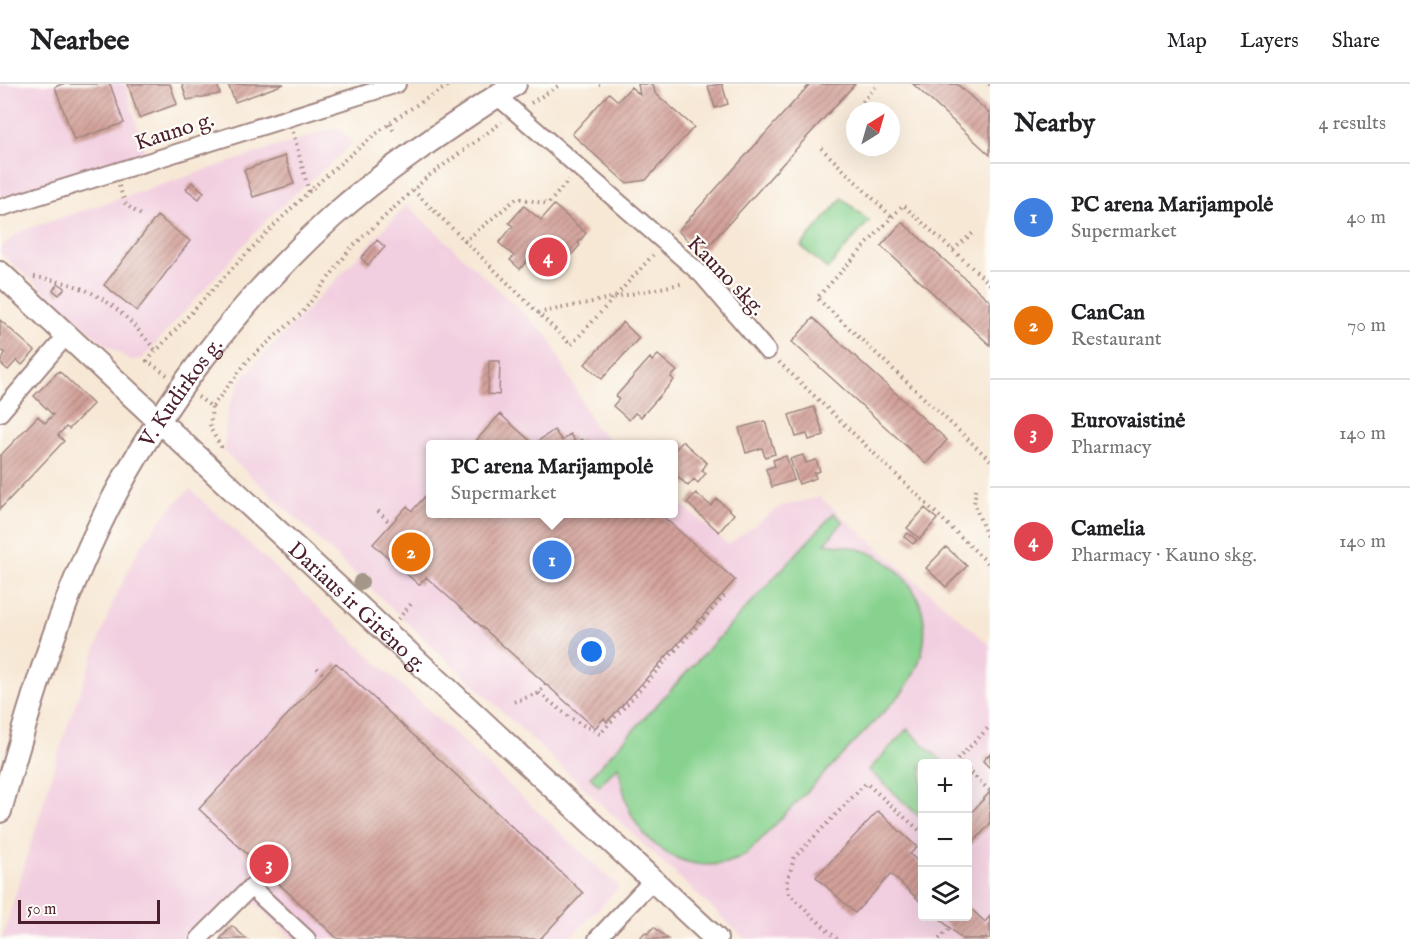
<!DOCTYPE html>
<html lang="en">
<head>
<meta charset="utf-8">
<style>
  :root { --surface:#fff; --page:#f6f6f6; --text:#202124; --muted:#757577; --line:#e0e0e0; --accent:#2563eb }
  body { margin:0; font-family:"IM FELL English",serif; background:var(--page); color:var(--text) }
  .controls { position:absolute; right:18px; bottom:18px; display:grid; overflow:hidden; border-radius:6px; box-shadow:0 6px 24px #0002 }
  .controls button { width:54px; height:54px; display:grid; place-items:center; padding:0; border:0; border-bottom:2px solid var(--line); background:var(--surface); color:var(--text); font:30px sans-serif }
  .compass { position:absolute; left:846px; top:18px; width:54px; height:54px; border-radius:50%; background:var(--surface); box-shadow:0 6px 24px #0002; rotate:37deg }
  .scale { position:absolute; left:18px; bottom:15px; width:142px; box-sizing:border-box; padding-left:6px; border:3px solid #4a1f2b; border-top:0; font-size:16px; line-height:21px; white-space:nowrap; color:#4a1f2b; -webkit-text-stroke:4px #fdfcf7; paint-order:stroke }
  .you { position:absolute; left:592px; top:568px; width:21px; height:21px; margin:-15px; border:4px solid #fff; border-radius:50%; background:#1a73e8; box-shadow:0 0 0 9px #1a73e833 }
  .badge { display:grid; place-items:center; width:39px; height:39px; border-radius:50%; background:var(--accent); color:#fff; font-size:20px; font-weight:700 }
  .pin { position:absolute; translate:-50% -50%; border:3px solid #fff; box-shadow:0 2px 6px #0006 }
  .popup { position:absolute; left:426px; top:356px; width:252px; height:78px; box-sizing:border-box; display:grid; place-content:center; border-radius:6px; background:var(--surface); filter:drop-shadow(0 2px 4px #0005); font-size:20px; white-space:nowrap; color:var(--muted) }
  .popup b { font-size:22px; color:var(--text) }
  .popup::after { content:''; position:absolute; left:50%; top:100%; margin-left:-12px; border:12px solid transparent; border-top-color:var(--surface) }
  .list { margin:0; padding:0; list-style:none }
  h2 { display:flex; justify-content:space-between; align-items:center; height:78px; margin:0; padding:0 24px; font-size:26px }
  h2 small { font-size:20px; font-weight:400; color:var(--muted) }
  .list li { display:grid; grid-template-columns:39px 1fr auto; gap:18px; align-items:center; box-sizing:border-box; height:108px; padding:0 24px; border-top:2px solid var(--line) }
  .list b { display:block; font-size:22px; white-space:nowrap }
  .list p { margin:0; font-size:20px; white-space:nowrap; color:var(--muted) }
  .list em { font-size:20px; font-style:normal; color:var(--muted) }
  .icon { flex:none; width:33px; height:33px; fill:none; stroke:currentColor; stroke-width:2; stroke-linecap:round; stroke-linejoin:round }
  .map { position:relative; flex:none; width:990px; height:855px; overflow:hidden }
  header { display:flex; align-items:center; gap:36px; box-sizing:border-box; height:84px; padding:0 30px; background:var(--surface); border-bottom:2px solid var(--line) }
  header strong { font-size:28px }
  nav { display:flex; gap:33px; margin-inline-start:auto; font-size:21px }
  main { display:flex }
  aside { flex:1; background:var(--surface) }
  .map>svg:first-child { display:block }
  .built { fill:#f2cfe0; fill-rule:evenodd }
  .garden { fill:#87d28e; stroke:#68785c; stroke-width:1.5 }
  .building { fill:url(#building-hatch) }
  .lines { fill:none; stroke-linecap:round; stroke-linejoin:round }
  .street-casing { stroke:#a08480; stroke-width:20 }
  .secondary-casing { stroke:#a08480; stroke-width:26 }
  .path { stroke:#a08480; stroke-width:4; stroke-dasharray:1.5 4.5; stroke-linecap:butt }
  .street { stroke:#fff; stroke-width:16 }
  .secondary { stroke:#fff; stroke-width:22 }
  .tree { fill:#a29788 }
  .labels { text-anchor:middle; stroke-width:4.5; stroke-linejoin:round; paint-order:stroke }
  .street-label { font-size:22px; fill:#4a1f2b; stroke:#fdfcf7 }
</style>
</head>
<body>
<header>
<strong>Nearbee</strong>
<nav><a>Map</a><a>Layers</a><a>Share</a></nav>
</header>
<main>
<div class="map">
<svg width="990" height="855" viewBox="0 0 990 855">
  <defs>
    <pattern id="building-hatch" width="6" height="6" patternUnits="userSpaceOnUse" patternTransform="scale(1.5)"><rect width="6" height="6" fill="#d3a19a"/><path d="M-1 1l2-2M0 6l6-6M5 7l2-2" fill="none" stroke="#ad837e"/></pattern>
  </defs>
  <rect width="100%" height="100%" fill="#fdfcf7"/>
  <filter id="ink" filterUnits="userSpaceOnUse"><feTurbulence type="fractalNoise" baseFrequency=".0167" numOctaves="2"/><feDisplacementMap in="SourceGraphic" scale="12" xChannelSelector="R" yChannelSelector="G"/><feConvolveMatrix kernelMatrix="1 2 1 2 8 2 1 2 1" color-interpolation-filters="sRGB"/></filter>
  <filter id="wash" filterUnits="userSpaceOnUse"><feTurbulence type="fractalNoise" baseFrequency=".008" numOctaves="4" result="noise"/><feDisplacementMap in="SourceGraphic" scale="24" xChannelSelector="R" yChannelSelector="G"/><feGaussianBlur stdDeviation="1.35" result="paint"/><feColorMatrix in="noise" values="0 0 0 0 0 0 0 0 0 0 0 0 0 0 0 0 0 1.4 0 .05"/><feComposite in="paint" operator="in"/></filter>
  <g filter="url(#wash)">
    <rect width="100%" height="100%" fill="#f7e8d5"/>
    <!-- built -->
    <path class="built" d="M 0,0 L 125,0 L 145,68 L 0,115 Z
      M 337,43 L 353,59 L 268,134 L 142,275 L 129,276 L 103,258 L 0,169 L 0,164 L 21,147 Z
      M 407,121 L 548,252 L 595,343 L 615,360 L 430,360 L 430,430 L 674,430 L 674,413 L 728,461 L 779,423 L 820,413 L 990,561 L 990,855 L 745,855 L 224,367 L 227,327 L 242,294 ZM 922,680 L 968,680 L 968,832 L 922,832 Z
      M 190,405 L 619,803 L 569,855 L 294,855 L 250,815 L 210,855 L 2,855 L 64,651 L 113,518 L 140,463 L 167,428 Z"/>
    <!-- garden -->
    <path class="garden" d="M 842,114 L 869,137 L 827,185 L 801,162 Z
      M 834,429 L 843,438 L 825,459 C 844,462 865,464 882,475 C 934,509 936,564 901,610 L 746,771 C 703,795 650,773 630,727 C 624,713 622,697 618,682 L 599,702 L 590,693 Z
      M 907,645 L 944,679 L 922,680 L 922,730 L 920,733 L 869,686 Z"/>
    <g id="blocks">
      <!-- building -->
      <path class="building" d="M 62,0 L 110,0 L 124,39 L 74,56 L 55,3 Z
        M 128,0 L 170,0 L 177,20 L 139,34 Z
        M 182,0 L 217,0 L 220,10 L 187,16 Z
        M 228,0 L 284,0 L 235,18 Z
        M 638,0 L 653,0 L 655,9 L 694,43 L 646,96 L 626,99 L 572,50 L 609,9 L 618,17 L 631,3 L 640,11 Z
        M 722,0 L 728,20 L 715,24 L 708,2 Z
        M 810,0 L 855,0 L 702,169 L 678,147 Z
        M 913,0 L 957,0 L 990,30 L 990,71 Z
        M 285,72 L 294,100 L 253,113 L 244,86 Z
        M 192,98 L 204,108 L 199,115 L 186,105 Z
        M 554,121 L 586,149 L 578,159 L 580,161 L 556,189 L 547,181 L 550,178 L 536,166 L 520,185 L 510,176 L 514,172 L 499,159 L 513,142 L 509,139 L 524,122 L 541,136 Z
        M 157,132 L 190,157 L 137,227 L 104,201 Z
        M 902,138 L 990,217 L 990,261 L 881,162 Z
        M 377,156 L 385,163 L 368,181 L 361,174 Z
        M 58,199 L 65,204 L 59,211 L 53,206 Z
        M 813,234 L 947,356 L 926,380 L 792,258 Z
        M 0,236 L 35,267 L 22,281 L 17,276 L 8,286 L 0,279 L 5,269 L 0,265 Z
        M 623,238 L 639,254 L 602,295 L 585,280 Z
        M 658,271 L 677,287 L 671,293 L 674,296 L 641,333 L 635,329 L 629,336 L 613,322 L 619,315 L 616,312 L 650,274 L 652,277 Z
        M 489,277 L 500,277 L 499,311 L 488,310 Z
        M 59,287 L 93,320 L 69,345 L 66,343 L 58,351 L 64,357 L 0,425 L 0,372 L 38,332 L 45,339 L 53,331 L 34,312 Z
        M 814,323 L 824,351 L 809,356 L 807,350 L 796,353 L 789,331 Z
        M 500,330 L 534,360 L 473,360 Z
        M 765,337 L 775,370 L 765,373 L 762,364 L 746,369 L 739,344 Z
        M 554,346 L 562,357 L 570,350 L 576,359 L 582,355 L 586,360 L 534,360 Z
        M 682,357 L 707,379 L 702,386 L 706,389 L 698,399 L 694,395 L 688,402 L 674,389 L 674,367 Z
        M 803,371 L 806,379 L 816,376 L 820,387 L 814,389 L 816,394 L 799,400 L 790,375 Z
        M 786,372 L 794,396 L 772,403 L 766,385 L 775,382 L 773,376 Z
        M 430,407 L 430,430 L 660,430 L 735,496 L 607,638 L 604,634 L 595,644 L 426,493 L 419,501 L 373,460 L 407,422 L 412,427 Z
        M 696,409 L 711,422 L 717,415 L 734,430 L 719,448 L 687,419 Z
        M 925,424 L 937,435 L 920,455 L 907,444 Z
        M 908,449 L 917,456 L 913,460 L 904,453 Z
        M 946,463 L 967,482 L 946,503 L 926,484 Z
        M 336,579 L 583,809 L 540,855 L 338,855 L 199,725 Z
        M 990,669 L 990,684 L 983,677 Z
        M 990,708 L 990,740 L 968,764 L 968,732 Z
        M 878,727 L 917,763 L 910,770 L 922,781 L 922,819 L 891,790 L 855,829 L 816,793 Z
        M 968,822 L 985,838 L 990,832 L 990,855 L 962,855 L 937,832 L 968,832 Z
        M 232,842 L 247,855 L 220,855 Z
        M 654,843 L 668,855 L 639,855 L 645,848 L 647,850 Z"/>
    </g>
  </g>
  <g filter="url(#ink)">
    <use href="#blocks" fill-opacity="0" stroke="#a08480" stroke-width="1.5"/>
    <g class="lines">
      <defs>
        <path id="street" d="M 497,12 L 702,191 L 767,267
          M 0,124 L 397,0
          M 0,329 L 67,251
          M 199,855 L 251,803 L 307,855
          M 597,855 L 652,797"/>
        <g id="secondary">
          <path id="s1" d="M 0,189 L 716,855"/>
          <path id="s2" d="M 0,727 C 28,626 59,522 106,428 C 162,318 241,216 332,133 C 388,83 453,41 515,0"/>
        </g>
      </defs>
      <!-- street casing -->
      <use href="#street" class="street-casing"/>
      <!-- secondary casing -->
      <use href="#secondary" class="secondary-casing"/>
      <!-- path -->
      <path class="path" d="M 599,0 L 600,0
        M 989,0 L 990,1
        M 531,19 L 561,0
        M 847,36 L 878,0
        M 389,40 L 394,47
        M 293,48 L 309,108
        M 821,64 L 892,133
        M 119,102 L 126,121 L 141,131
        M 413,106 L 571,261 L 653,171
        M 464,158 L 517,114 L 548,120 L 569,96
        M 953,166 L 974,148
        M 34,193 C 93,200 120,222 156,267
        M 990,200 L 903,121 L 817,214 L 990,376
        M 538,229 L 685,199
        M 779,278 L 990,481
        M 167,291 L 147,277 C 223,194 299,108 389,40 C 408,25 430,13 451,0
        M 198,313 L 212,323 L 249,275 L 303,228 L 351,164 L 426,94 L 502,38
        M 212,323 L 210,344 L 221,363 L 219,366
        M 976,405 L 974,420 L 990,460
        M 378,427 L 391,440
        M 398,535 L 413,518
        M 317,584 L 324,591
        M 539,609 L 572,635 L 600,650 L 725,511
        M 514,618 L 539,609 L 546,600
        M 961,680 L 957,676 L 990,642
        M 968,686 L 971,689 L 968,693
        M 971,689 L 990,707
        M 837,855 L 789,810 L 787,799 L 794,774 L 866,699 L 919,746 L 922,742
        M 939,855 L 950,844"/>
      <!-- street -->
      <use href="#street" class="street"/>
      <!-- secondary -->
      <use href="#secondary" class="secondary"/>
    </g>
    <!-- trees -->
    <circle class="tree" cx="361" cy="498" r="8"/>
  </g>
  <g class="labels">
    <!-- street labels -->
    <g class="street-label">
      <text transform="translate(174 46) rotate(-18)" y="8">Kauno g.</text>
      <text transform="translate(727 191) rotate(46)" y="8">Kauno skg.</text>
      <text dy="8" stroke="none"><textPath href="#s2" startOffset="459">V. Kudirkos g.</textPath></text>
      <text dy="8" stroke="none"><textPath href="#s1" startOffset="489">Dariaus ir Girėno g.</textPath></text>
    </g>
  </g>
</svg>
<div class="controls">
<button>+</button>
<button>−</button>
<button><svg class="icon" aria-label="layers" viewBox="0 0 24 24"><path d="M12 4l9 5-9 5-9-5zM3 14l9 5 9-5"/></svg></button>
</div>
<svg class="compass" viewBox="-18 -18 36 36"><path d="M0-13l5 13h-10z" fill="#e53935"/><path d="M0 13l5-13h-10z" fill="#757577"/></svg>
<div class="scale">50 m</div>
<div class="you"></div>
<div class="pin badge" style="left:552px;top:476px;background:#3f7fe0">1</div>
<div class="popup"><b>PC arena Marijampolė</b>Supermarket</div>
<div class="pin badge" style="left:411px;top:468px;background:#e8710a">2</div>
<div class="pin badge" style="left:269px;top:780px;background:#e0444e">3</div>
<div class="pin badge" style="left:548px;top:173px;background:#e0444e">4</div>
</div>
<aside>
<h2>Nearby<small>4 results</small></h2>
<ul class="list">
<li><span class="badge" style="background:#3f7fe0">1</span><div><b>PC arena Marijampolė</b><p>Supermarket</p></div><em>40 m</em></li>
<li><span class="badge" style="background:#e8710a">2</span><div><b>CanCan</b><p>Restaurant</p></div><em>70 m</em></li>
<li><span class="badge" style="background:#e0444e">3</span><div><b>Eurovaistinė</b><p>Pharmacy</p></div><em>140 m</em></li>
<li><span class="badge" style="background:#e0444e">4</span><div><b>Camelia</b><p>Pharmacy · Kauno skg.</p></div><em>140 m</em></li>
</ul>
</aside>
</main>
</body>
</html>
